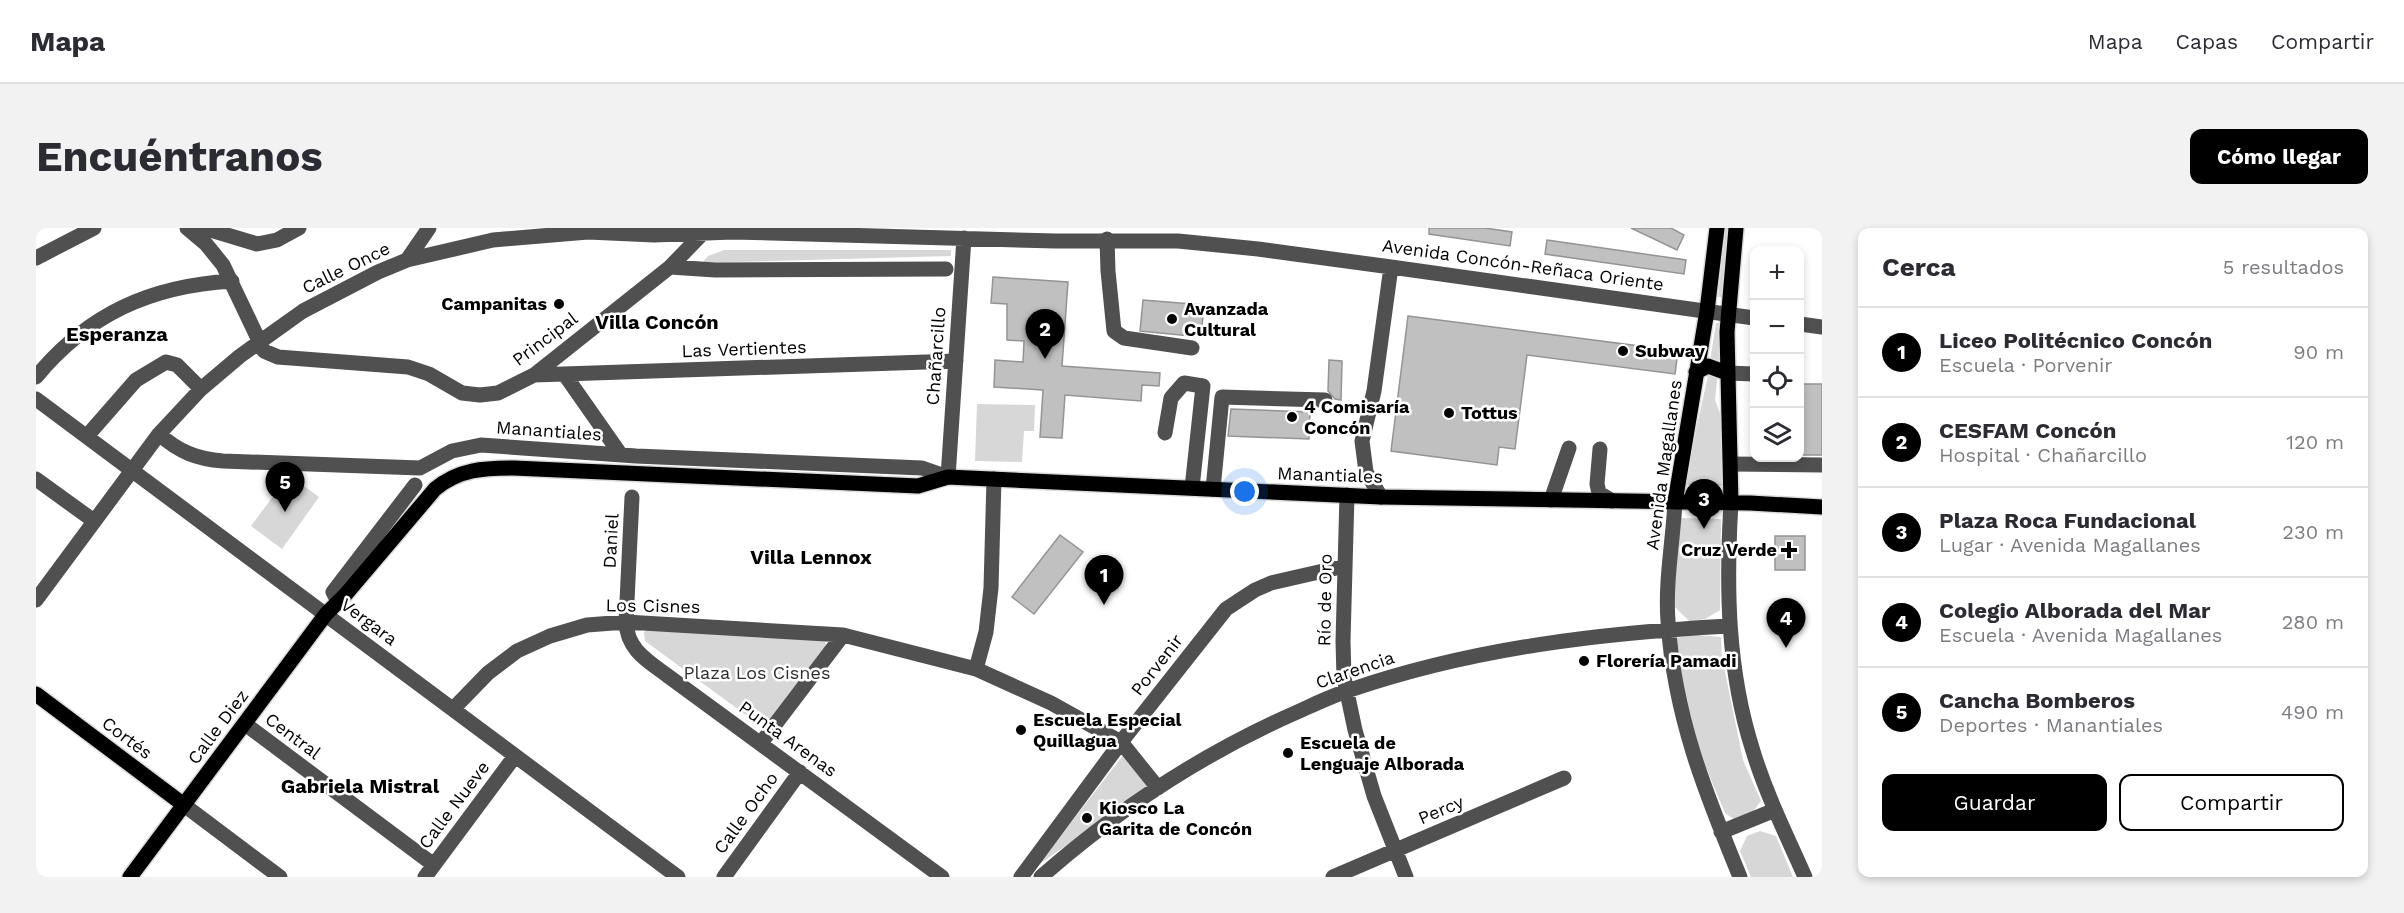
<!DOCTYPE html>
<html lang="es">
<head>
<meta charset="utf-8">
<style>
  :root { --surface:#fff; --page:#f2f2f3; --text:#2b2b33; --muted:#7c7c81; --line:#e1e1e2; --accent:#000 }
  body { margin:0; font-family:"Work Sans",sans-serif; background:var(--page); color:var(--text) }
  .controls { position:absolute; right:18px; top:18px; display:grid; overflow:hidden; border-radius:12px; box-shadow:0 3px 9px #0003 }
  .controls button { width:54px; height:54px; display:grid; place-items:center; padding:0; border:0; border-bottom:2px solid var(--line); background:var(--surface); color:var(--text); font:30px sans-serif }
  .you { position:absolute; left:1209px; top:264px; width:21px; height:21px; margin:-15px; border:4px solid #fff; border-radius:50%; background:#1a73e8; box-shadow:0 0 0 9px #1a73e833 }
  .badge { display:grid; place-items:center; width:39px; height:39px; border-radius:50%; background:var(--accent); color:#fff; font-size:20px; font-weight:700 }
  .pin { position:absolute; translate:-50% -50px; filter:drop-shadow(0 2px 3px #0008) }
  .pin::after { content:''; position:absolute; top:32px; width:21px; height:18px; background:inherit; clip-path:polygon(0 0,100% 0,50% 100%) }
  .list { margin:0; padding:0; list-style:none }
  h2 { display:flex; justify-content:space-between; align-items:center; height:78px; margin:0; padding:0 24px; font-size:26px }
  h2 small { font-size:20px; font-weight:400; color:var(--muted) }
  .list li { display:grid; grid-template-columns:39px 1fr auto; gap:18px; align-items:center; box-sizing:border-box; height:90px; padding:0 24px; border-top:2px solid var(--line) }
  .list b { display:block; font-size:22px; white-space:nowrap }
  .list p { margin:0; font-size:20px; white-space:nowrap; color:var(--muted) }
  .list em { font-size:20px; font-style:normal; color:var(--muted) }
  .actions { display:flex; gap:12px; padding:18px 24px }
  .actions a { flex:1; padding:14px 0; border:2px solid var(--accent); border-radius:12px; text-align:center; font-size:21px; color:var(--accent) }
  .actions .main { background:var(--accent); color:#fff }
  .icon { flex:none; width:33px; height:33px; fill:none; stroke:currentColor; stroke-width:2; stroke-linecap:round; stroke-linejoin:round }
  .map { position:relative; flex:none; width:1786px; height:649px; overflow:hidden; border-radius:12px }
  header { display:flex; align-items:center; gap:36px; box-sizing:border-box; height:84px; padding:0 30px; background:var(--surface); border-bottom:2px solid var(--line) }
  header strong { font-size:28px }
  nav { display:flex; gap:33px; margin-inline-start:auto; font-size:21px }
  .intro { display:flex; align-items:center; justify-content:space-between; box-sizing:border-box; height:144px; padding:0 36px }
  h1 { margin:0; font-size:42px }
  .button { padding:15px 27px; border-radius:12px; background:var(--accent); color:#fff; font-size:21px; font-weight:700 }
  main { display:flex; gap:36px; padding:0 36px }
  aside { flex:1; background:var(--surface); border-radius:12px; box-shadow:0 3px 9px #0003 }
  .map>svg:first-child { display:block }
  .green { fill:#d7d7d7 }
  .building { fill:#c0c0c0; stroke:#949494; stroke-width:1.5 }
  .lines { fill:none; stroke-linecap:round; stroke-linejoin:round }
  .major-casing { stroke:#dbdbdb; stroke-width:18 }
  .minor { stroke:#505050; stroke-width:15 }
  .major { stroke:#000; stroke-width:15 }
  .poi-dot { fill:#000; stroke:#fff; stroke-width:2 }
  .labels { text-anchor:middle; stroke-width:5; stroke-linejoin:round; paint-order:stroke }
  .street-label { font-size:18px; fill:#000; stroke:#fff }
  .poi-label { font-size:18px; font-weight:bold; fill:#000; stroke:#fff; text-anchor:start }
  .park-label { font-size:18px; fill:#2e2e2e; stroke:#fff }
  .neighbourhood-label { font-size:20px; font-weight:bold; fill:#000; stroke:#fff }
</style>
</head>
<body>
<header>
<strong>Mapa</strong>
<nav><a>Mapa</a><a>Capas</a><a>Compartir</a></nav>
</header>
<div class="intro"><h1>Encuéntranos</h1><a class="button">Cómo llegar</a></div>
<main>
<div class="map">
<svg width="1786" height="649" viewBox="0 0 1786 649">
  <rect width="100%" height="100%" fill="#fff"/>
  <!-- green -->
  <path class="green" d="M 1689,0 L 1696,0 L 1688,69 L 1682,69 Z
    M 688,22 L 915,22 L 915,28 L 666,35 L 672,28 Z
    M 1680,95 L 1687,95 L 1679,172 L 1688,196 L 1688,258 L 1648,257 L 1671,152 Z
    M 941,176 L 999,177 L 998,203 L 988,203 L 986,234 L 939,233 Z
    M 253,247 L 283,269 L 246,321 L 215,298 Z
    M 1643,290 L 1685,291 L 1684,382 L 1669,391 L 1654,394 L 1637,377 Z
    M 612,398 L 786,409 L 792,420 L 729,501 L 609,413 L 608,405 Z
    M 1661,407 L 1685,409 L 1686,429 L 1707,532 L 1725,573 L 1715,586 L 1699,592 L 1689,585 L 1666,530 L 1645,453 L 1639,410 Z
    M 1087,528 L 1114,560 L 1002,637 L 1085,530 Z
    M 1724,603 L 1740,608 L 1757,649 L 1715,649 L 1704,623 L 1711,608 Z"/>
  <!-- building -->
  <path class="building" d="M 1393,0 L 1449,0 L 1476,4 L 1474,18 L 1393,6 Z
    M 1595,0 L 1635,0 L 1648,7 L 1641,22 Z
    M 1511,12 L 1650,32 L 1648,46 L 1509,26 Z
    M 957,49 L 1032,54 L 1026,138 L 1124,145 L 1123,158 L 1106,157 L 1105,173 L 1029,167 L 1026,210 L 1004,209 L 1007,162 L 958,159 L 959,132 L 987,134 L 988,113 L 971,112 L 971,76 L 955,75 Z
    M 1107,72 L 1168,77 L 1165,109 L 1104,103 Z
    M 1372,88 L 1642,123 L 1639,146 L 1491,127 L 1479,221 L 1463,219 L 1461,237 L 1355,223 Z
    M 1293,132 L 1306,133 L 1305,172 L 1299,171 L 1292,163 Z
    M 1764,156 L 1786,156 L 1786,227 L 1764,227 Z
    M 1195,181 L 1274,184 L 1273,211 L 1192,208 Z
    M 1024,307 L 1047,324 L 998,386 L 976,369 Z
    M 1739,308 L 1769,308 L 1769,342 L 1739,342 Z"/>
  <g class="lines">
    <defs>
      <path id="major" d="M 1660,144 L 1672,138 L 1691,145
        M 1639,274 L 1671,83 L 1681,0
        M 1695,275 L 1691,104 L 1700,0
        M 0,466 L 148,577
        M 94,649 L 290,386 L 310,366 L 399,261 C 423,241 448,240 478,240 L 882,258 L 912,249 L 1345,269 L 1714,275 L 1786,279"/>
    </defs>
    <!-- major casing -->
    <use href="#major" class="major-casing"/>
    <!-- minor -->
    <path class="minor" d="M 151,0 L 170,16 L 187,37 L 228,123 L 242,129 L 372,139 L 393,146 L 426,165 L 444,167 L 462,165 L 498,147 L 634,39 L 669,3
      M 168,0 L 221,16 L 241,12 L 263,0
      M 1071,11 L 1072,43 L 1078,103 L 1088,110 L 1156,120
      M 0,30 L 58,0
      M 371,32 L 393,0
      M 634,39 L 679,42 L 910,41
      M 1764,96 L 1786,99
      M 1691,145 L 1718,146
      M 498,147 L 920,133
      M 529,147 L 585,227
      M 0,149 C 52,86 114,58 196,53
      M 0,171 L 642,649
      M 1129,205 L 1135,170 L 1148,155 L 1167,158 L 1156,260
      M 123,206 C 143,224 161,231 187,233 L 384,240 L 416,223 L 445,217 L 600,228 L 886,240 L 912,249 L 928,10
      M 51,208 L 100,152 L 130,134 L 141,137 L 165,161
      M 1564,221 L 1561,256 L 1563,265 L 1576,273
      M 1695,236 L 1786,237
      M 0,251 L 58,293
      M 1177,261 L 1186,169 L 1289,172
      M 1311,267 L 1307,413 L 1308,450 L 1319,502 L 1338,568 L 1370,649
      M 596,269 L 590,394 C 591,422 612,433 632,448 L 906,649
      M 1345,269 L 1330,244 L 1326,213 L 1338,163 L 1355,39
      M 1515,272 L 1533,220
      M 1639,274 C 1637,313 1629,354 1632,393 C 1638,487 1669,564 1704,649
      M 1695,275 C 1690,359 1691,442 1717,523 C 1730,566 1751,608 1769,649
      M 0,372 L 123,206 L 165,161 L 204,128 L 267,83 L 342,44 L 371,32 L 457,12 L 552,4 L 618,7 L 697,4 L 1020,13 L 1142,13 L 1222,21 L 1355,39 L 1718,90
      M 303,375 L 297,364 L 379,257
      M 940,441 L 950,404 L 955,360 L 958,251
      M 417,481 L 452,445 L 481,423 L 514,408 L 551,397 L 590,394 L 807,407 L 940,441 L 1015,475 L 1085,514 L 1122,560
      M 209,496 L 398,637
      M 725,515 L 807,407
      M 148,577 L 244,649
      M 1685,604 L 1739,582
      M 389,649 L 479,528
      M 688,649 L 764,544
      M 985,649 L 1085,514 L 1190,381 L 1219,362 L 1235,355 L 1309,338
      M 1005,649 C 1081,582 1166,526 1259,485 C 1277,477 1295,468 1314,462 C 1437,420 1564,405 1693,398
      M 1297,649 L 1528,550"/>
    <!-- major -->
    <use href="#major" class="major"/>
  </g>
  <!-- markers -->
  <g class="poi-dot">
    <circle cx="523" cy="76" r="6"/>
    <circle cx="1136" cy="91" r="6"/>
    <circle cx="1587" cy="123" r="6"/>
    <circle cx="1413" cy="185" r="6"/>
    <circle cx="1256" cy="189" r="6"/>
    <path d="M1750 313h6v6h6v6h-6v6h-6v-6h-6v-6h6z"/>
    <circle cx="1548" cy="433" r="6"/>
    <circle cx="985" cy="502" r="6"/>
    <circle cx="1252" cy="525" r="6"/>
    <circle cx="1051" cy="590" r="6"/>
  </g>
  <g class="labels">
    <!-- street labels -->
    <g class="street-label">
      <text transform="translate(1487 37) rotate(8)" y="6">Avenida Concón-Reñaca Oriente</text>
      <text transform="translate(310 40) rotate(-26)" y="6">Calle Once</text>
      <text transform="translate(509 111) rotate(-37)" y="6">Principal</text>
      <text transform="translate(708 121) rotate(-2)" y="6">Las Vertientes</text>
      <text transform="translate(900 128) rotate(-86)" y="6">Chañarcillo</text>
      <text transform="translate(513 203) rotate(4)" y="6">Manantiales</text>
      <text transform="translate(1628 237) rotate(-82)" y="6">Avenida Magallanes</text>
      <text transform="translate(1294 247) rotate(2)" y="6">Manantiales</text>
      <text transform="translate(575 313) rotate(-87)" y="6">Daniel</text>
      <text transform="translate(1289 372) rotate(-89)" y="6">Río de Oro</text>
      <text transform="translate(617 378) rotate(1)" y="6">Los Cisnes</text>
      <text transform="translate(333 394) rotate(37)" y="6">Vergara</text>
      <text transform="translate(1121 437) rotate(-52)" y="6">Porvenir</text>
      <text transform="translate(1319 442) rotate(-19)" y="6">Clarencia</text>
      <text transform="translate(182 499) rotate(-53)" y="6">Calle Diez</text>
      <text transform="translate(257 508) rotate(37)" y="6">Central</text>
      <text transform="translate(91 510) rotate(37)" y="6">Cortés</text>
      <text transform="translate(752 511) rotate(36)" y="6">Punta Arenas</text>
      <text transform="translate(418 577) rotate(-53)" y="6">Calle Nueve</text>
      <text transform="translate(1405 582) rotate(-23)" y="6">Percy</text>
      <text transform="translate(710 585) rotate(-54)" y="6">Calle Ocho</text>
    </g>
    <!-- poi labels -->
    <g class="poi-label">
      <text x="511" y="82" text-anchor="end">Campanitas</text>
      <text x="1148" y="87">Avanzada<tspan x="1148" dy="21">Cultural</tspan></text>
      <text x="1599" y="129">Subway</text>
      <text x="1268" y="185">4 Comisaría<tspan x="1268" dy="21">Concón</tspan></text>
      <text x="1425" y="191">Tottus</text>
      <text x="1741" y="328" text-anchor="end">Cruz Verde</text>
      <text x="1560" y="439">Florería Pamadi</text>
      <text x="997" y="498">Escuela Especial<tspan x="997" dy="21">Quillagua</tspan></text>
      <text x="1264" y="521">Escuela de<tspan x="1264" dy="21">Lenguaje Alborada</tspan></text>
      <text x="1063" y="586">Kiosco La<tspan x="1063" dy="21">Garita de Concón</tspan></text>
    </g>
    <!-- park labels -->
    <g class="park-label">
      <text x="721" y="451">Plaza Los Cisnes</text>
    </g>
    <!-- neighbourhood labels -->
    <g class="neighbourhood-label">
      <text x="621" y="101">Villa Concón</text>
      <text x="81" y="113">Esperanza</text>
      <text x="775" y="336">Villa Lennox</text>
      <text x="324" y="565">Gabriela Mistral</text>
    </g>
  </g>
</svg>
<div class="controls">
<button>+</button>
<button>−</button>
<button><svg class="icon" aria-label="locate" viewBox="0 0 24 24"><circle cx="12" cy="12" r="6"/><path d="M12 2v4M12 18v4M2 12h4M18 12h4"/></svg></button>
<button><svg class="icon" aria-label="layers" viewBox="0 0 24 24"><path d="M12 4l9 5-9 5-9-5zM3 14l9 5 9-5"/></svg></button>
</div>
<div class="you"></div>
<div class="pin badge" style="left:1068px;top:377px">1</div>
<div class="pin badge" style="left:1009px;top:131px">2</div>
<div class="pin badge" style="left:1668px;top:301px">3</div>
<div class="pin badge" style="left:1750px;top:420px">4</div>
<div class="pin badge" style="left:249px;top:284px">5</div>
</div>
<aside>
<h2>Cerca<small>5 resultados</small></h2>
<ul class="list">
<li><span class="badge">1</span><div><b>Liceo Politécnico Concón</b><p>Escuela · Porvenir</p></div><em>90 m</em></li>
<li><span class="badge">2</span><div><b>CESFAM Concón</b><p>Hospital · Chañarcillo</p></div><em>120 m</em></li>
<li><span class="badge">3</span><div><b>Plaza Roca Fundacional</b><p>Lugar · Avenida Magallanes</p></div><em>230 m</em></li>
<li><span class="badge">4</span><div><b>Colegio Alborada del Mar</b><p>Escuela · Avenida Magallanes</p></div><em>280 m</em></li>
<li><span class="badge">5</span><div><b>Cancha Bomberos</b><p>Deportes · Manantiales</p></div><em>490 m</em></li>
</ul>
<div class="actions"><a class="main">Guardar</a><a>Compartir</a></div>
</aside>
</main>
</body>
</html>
